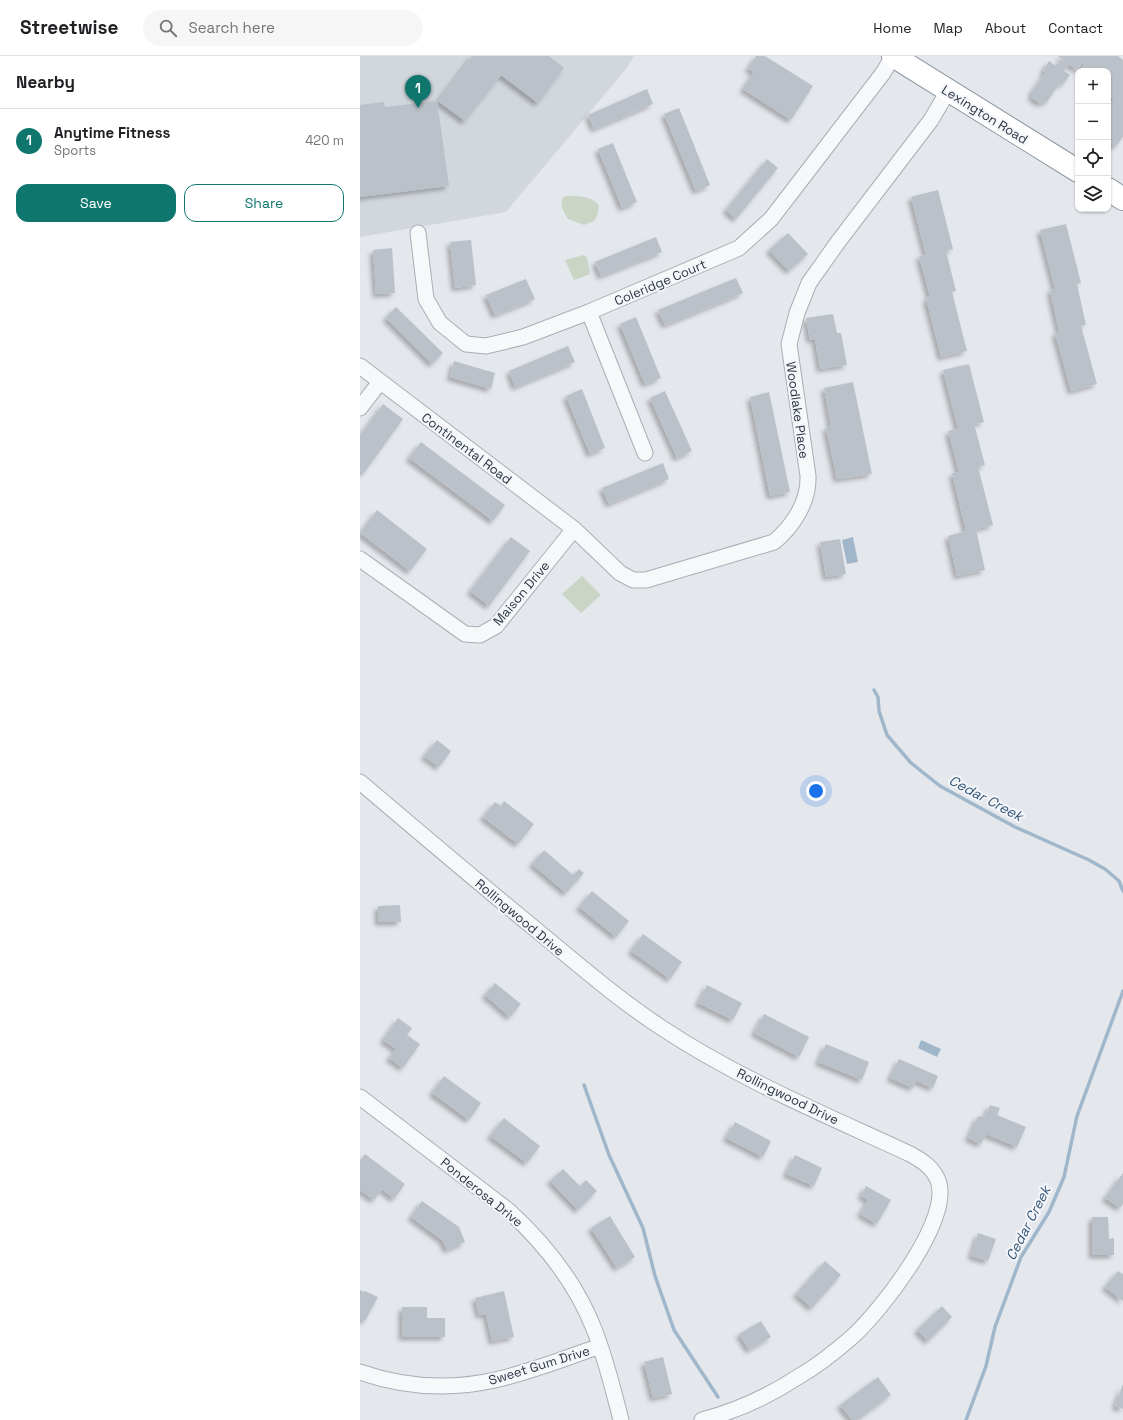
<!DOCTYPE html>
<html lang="en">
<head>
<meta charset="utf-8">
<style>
  :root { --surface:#fff; --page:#f6f6f6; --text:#202124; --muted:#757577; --line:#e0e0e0; --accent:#0f766e }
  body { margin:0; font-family:"Space Grotesk",sans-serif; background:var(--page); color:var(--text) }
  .controls { position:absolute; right:12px; top:12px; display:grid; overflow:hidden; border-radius:8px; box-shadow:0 1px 3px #0004 }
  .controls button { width:36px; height:36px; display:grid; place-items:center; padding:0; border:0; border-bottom:1px solid var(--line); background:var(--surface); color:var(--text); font:20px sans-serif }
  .you { position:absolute; left:456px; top:735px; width:14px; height:14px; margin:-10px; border:3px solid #fff; border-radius:50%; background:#1a73e8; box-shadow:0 0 0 6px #1a73e833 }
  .badge { display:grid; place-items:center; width:26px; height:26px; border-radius:50%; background:var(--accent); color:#fff; font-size:13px; font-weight:700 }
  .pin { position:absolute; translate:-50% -33px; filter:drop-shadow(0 1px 2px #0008) }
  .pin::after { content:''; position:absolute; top:21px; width:14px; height:12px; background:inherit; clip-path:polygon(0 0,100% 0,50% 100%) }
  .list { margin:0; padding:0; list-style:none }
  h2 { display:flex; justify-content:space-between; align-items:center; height:52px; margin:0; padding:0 16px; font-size:17px }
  h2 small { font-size:13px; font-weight:400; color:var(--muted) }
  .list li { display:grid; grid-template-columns:26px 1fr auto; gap:12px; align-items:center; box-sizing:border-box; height:64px; padding:0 16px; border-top:1px solid var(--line) }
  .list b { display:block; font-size:15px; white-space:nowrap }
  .list p { margin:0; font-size:13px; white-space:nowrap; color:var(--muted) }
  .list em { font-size:13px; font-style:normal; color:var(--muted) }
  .actions { display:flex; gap:8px; padding:12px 16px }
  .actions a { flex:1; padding:9px 0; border:1px solid var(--accent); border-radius:12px; text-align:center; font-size:14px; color:var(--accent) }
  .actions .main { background:var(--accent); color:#fff }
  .icon { flex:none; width:22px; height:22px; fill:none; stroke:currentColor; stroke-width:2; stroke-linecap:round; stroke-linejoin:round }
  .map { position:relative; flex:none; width:763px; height:1364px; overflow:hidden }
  header { display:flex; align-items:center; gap:24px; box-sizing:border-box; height:56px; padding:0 20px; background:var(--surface); border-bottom:1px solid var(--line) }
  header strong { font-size:19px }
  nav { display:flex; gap:22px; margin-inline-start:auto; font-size:14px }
  .search { width:280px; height:36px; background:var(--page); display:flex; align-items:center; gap:10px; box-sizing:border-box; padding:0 14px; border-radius:22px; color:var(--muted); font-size:15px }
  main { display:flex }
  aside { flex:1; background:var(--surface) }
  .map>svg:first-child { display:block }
  .built { fill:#d2d7de }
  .green { fill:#cad5c5 }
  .water { fill:#a0b7cb }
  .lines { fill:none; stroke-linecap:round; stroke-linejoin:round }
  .stream { stroke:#a0b7cb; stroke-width:3.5 }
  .building { fill:#bbc1c9; filter:url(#shadow) }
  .minor-casing { stroke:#a9aeb6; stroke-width:17 }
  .highway-casing { stroke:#8b96a2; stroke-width:24 }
  .minor { stroke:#f7f8fa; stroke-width:15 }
  .highway { stroke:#fff; stroke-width:22 }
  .labels { text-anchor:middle; stroke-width:4; stroke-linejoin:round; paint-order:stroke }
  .street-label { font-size:13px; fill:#2b3644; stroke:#f4f6f9 }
  .water-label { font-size:14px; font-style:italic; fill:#365778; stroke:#f4f6f9 }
</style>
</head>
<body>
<header>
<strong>Streetwise</strong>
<div class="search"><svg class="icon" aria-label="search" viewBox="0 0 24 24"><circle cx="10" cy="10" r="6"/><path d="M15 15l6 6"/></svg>Search here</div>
<nav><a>Home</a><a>Map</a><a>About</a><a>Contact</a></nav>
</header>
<main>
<aside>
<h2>Nearby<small></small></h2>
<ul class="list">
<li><span class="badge">1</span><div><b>Anytime Fitness</b><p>Sports</p></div><em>420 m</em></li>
</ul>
<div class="actions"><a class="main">Save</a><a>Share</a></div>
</aside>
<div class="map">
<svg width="763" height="1364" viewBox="0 0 763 1364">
  <defs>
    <filter id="shadow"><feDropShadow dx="-3.5" dy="3.5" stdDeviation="2" flood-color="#0004"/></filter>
  </defs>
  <rect width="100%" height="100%" fill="#e4e7ec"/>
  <!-- built -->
  <path class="built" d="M 0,0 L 274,0 L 266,13 L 146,156 L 0,181 Z"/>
  <!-- green -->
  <path class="green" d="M 206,140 C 217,140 234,140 239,150 L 237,160 L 234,165 L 224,169 L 208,163 C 204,156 199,149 203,141 Z
    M 224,199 L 227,201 L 230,218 L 214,224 L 205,204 Z
    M 222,520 L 241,539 L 221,557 L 202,538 Z"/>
  <!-- water -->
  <path class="water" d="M 493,481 L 498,506 L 487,508 L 482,484 Z
    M 561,984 L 581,993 L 577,1001 L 558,992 Z"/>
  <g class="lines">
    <!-- stream -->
    <path class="stream" d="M 514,634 L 518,641 L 519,655 L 527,679 L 551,707 L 580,730 L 655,771 L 729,804 L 745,813 L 759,825 L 763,835
      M 224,1029 L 249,1099 L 283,1172 L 295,1220 L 314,1274 L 358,1341
      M 606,1364 L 626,1310 L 635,1271 L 661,1201 L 689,1156 L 704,1121 L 717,1060 L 763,935"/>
  </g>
  <!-- building -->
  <path class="building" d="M 112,0 L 189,0 L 204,12 L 178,47 L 141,19 L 105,65 L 78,45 Z
    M 396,0 L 405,0 L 453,30 L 431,64 L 383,33 L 394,16 L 388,13 Z
    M 698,0 L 758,0 L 763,4 L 763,81 L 755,91 L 748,86 L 748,52 L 754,43 L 748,40 L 748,15 L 719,15 L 724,9 L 722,7 L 717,14 L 709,8 L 704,15 L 710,19 L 702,29 L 700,27 L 686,47 L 683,45 L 681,48 L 671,41 L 673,38 L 671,37 L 685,17 L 683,15 L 689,5 L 696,10 L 701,4 L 706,7 L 706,6 Z
    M 287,33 L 293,48 L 234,73 L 228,59 Z
    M 77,45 L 89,130 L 0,141 L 0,49 L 24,46 L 25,51 Z
    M 319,52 L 350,129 L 336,135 L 304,58 Z
    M 253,87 L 277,146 L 262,152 L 238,93 Z
    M 407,103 L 418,112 L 376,163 L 366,154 Z
    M 578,134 L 593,193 L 586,195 L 596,235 L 592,236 L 607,295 L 581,301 L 566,242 L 570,241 L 559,200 L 566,199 L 551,141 Z
    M 706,168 L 721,227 L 717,228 L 726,269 L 721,270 L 737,328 L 711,335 L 695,277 L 708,273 L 699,275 L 690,234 L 695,233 L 680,174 Z
    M 428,177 L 448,198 L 429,215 L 409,194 Z
    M 296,181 L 302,196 L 241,220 L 235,206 Z
    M 111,184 L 116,229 L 95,232 L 90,186 Z
    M 32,192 L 35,237 L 16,238 L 13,194 Z
    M 376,222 L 383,237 L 305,269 L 298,254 Z
    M 166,223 L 175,243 L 135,259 L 126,239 Z
    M 36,251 L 83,297 L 72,308 L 26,262 Z
    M 473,258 L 477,277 L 481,277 L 487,309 L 460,313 L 455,283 L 450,284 L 446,262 Z
    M 276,261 L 301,322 L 285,328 L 260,268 Z
    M 208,290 L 215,306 L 155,331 L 149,315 Z
    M 94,305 L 135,317 L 131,333 L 90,321 Z
    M 609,308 L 624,366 L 614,368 L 625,409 L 618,411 L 633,469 L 616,473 L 625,514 L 597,520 L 588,480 L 606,475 L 592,417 L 599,416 L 588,375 L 598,373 L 583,314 Z
    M 493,326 L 512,418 L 477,423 L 466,372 L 471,370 L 464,332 Z
    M 222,333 L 245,392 L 230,398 L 206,340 Z
    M 305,335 L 332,395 L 317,402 L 290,342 Z
    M 409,336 L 430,436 L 410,440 L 390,341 Z
    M 23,348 L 43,363 L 4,417 L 0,415 L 0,380 Z
    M 61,386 L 145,449 L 133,465 L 49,402 Z
    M 303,407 L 309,423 L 249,448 L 242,432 Z
    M 17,454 L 67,493 L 50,515 L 0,477 Z
    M 151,481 L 170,495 L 129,550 L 110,535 Z
    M 480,483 L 486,518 L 466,521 L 460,486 Z
    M 77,684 L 91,695 L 79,711 L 64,700 Z
    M 144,745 L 174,768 L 158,788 L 123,761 L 135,746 L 141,750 Z
    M 184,794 L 213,819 L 219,813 L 224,817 L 206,837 L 172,808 Z
    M 232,835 L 269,865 L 256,881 L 219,851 Z
    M 40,849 L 41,866 L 18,866 L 18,850 Z
    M 283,878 L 322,906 L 310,923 L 271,895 Z
    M 135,927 L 161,948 L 150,961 L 125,939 Z
    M 347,929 L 382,947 L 373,964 L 338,947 Z
    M 404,958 L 449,981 L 439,1001 L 394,977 Z
    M 38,962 L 52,972 L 47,979 L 60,988 L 43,1012 L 29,1002 L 36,993 L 23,984 Z
    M 466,988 L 509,1006 L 502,1024 L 458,1006 Z
    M 539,1003 L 578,1020 L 573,1032 L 556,1025 L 553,1032 L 530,1022 Z
    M 84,1020 L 121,1047 L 109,1064 L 72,1037 Z
    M 630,1049 L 640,1052 L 637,1059 L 666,1071 L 657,1091 L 626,1078 L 621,1088 L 608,1082 L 618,1060 L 624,1061 Z
    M 144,1062 L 180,1090 L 167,1107 L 130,1080 Z
    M 375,1066 L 411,1085 L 403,1101 L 366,1082 Z
    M 5,1098 L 45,1128 L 34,1143 L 22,1133 L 14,1144 L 0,1134 L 0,1105 Z
    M 435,1099 L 462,1112 L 454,1130 L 426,1118 Z
    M 203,1113 L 220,1130 L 226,1124 L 237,1135 L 218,1154 L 190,1125 Z
    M 763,1117 L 763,1148 L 760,1152 L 745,1142 Z
    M 506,1130 L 531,1144 L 517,1168 L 500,1158 L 508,1144 L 501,1140 Z
    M 62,1145 L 99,1171 L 105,1186 L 87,1194 L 82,1184 L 51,1161 Z
    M 250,1160 L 275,1201 L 257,1212 L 231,1172 Z
    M 732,1161 L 748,1161 L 749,1183 L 754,1182 L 754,1199 L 732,1199 Z
    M 618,1177 L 636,1183 L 628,1205 L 611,1200 Z
    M 465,1205 L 481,1219 L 452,1252 L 436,1238 Z
    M 758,1215 L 763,1218 L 763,1245 L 745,1231 Z
    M 0,1234 L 4,1236 L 5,1235 L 18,1241 L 5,1265 L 0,1262 Z
    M 144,1235 L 154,1281 L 132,1285 L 126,1258 L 119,1259 L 115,1242 Z
    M 582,1250 L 592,1261 L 568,1285 L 557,1274 Z
    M 42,1251 L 67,1251 L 67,1262 L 85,1262 L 85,1281 L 42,1281 Z
    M 401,1265 L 411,1281 L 389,1294 L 379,1278 Z
    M 303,1301 L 312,1338 L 293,1342 L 284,1306 Z
    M 518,1321 L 531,1339 L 497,1364 L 492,1364 L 480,1349 Z
    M 763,1328 L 763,1353 L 755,1350 Z"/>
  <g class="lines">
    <defs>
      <path id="minor" d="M 58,177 L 66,243 L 80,267 L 106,288 L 126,290 L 163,281 L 229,256 L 379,192 L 411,163 L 523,17 L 533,0
        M 229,256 L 285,397
        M 0,310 L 214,473 L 260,517 L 273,524 L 286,524 L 414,486 C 433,470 449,446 448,420 L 429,288 L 437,257 L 449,227 L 478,186 L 571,64 L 588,35
        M 0,352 L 20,326
        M 0,503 L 105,578 L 120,579 L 136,570 L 214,473
        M 0,726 C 60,777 119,827 180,877 C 220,910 259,944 302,972 C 379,1023 466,1059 550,1098 C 561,1104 571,1110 577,1122 C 596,1160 520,1256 492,1281 C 475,1296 457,1310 438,1321 C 409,1340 376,1355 342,1364
        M 0,1041 L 149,1155 C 185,1188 216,1227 234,1273 C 246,1303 253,1333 261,1364
        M 0,1316 C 43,1331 90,1334 135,1324 C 171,1316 206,1302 240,1290"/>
      <path id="highway" d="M 533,0 L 718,115
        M 748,133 L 763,143"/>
    </defs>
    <!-- minor casing -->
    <use href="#minor" class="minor-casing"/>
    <!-- highway casing -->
    <use href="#highway" class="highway-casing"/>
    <!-- minor -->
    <use href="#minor" class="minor"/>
    <!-- highway -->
    <use href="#highway" class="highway"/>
  </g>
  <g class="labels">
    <!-- street labels -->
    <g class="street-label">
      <text transform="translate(625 58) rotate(32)" y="5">Lexington Road</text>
      <text transform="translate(300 226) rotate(-23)" y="5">Coleridge Court</text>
      <text transform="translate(438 354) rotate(82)" y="5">Woodlake Place</text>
      <text transform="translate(107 392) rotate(37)" y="5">Continental Road</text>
      <text transform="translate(161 537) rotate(-50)" y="5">Maison Drive</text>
      <text transform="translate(160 861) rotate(40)" y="5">Rollingwood Drive</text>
      <text transform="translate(428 1040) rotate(26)" y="5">Rollingwood Drive</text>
      <text transform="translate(122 1136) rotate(39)" y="5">Ponderosa Drive</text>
      <text transform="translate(179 1309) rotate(-17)" y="5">Sweet Gum Drive</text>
    </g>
    <!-- water labels -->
    <g class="water-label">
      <text transform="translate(626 742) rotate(28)" y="5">Cedar Creek</text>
      <text transform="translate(668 1167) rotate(-63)" y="5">Cedar Creek</text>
    </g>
  </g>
</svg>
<div class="controls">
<button>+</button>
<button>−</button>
<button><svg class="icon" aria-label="locate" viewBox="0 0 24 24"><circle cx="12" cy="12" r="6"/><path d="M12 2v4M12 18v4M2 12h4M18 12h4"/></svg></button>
<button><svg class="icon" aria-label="layers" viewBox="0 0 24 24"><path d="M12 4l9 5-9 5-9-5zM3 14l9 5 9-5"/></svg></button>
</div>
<div class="you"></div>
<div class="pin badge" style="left:58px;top:52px">1</div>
</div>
</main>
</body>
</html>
